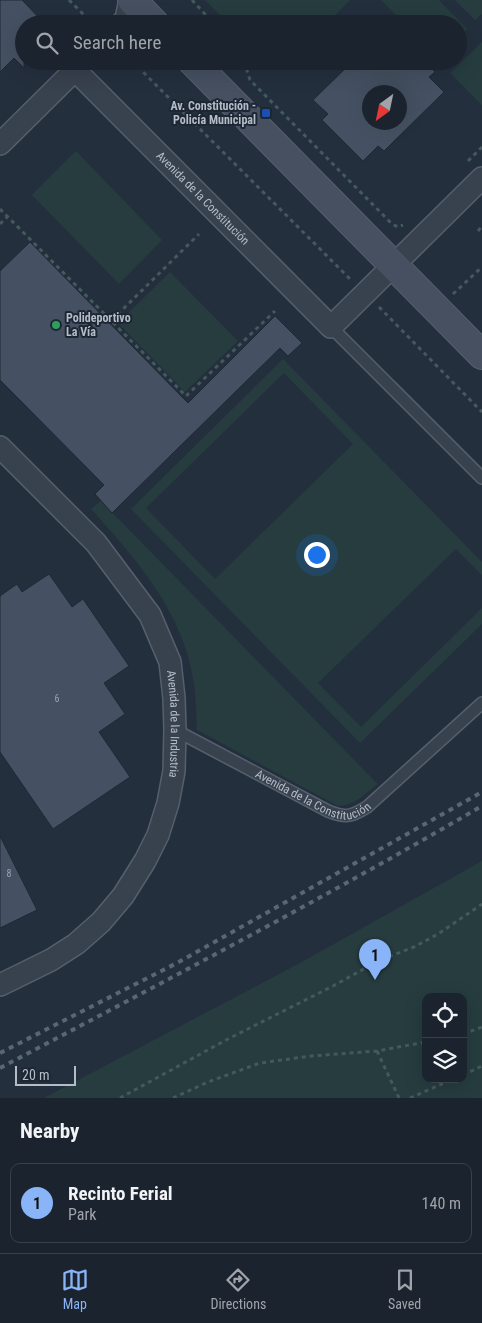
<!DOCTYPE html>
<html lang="en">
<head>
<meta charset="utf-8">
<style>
  :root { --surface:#1b232e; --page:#242b36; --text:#f1f3f6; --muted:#a0a4aa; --line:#39404a; --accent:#8ab4f8 }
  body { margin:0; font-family:"Roboto Condensed",sans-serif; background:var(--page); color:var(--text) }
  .controls { position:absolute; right:15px; bottom:15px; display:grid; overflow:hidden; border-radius:10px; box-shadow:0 5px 20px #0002 }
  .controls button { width:45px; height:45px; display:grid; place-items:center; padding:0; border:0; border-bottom:1px solid var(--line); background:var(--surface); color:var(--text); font:25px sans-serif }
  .compass { position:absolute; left:362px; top:85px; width:45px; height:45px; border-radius:50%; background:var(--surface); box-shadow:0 5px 20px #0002; rotate:213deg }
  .scale { position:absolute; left:15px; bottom:12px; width:61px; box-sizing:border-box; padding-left:5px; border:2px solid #b4bcc9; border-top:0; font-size:14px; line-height:18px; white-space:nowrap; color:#b4bcc9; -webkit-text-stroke:4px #1d2633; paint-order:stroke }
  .you { position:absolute; left:316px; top:554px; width:18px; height:18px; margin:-12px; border:4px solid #fff; border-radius:50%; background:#1a73e8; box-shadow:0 0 0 8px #1a73e833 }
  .badge { display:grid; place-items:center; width:32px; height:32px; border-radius:50%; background:var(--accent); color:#111; font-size:16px; font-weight:700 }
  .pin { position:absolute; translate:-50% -41px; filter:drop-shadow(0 1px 2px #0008) }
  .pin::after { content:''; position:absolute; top:26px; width:18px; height:15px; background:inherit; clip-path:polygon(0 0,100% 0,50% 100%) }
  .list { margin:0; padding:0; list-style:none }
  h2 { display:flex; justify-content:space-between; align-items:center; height:65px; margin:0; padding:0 20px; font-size:21px }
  h2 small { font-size:16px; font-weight:400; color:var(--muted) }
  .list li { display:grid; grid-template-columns:32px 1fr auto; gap:15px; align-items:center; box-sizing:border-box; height:80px; margin:0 10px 10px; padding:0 10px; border:1px solid var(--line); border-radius:10px }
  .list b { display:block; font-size:19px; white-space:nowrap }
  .list p { margin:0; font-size:16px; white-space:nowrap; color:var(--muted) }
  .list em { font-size:16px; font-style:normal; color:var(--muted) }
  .icon { flex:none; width:28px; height:28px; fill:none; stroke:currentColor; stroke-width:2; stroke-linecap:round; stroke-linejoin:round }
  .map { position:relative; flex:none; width:482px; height:1098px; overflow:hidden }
  .search { position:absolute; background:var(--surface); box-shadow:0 5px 20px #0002; left:15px; right:15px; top:15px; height:55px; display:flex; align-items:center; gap:12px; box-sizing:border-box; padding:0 18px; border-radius:28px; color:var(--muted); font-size:19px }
  .sheet { height:155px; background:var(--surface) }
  nav { display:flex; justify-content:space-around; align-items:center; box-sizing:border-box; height:70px; border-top:1px solid var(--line); background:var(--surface); font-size:14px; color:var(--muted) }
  nav a { display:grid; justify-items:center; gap:2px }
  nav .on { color:var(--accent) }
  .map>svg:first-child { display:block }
  .green { fill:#263c3f; fill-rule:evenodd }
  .building { fill:#455162; stroke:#1f2835; fill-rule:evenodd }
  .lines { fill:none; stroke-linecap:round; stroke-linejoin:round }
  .lane-casing { stroke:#565f6c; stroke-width:14 }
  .street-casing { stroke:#565f6c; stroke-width:24 }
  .secondary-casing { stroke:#565f6c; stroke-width:30 }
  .path { stroke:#44595c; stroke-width:3; stroke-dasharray:4 4; stroke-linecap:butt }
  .lane { stroke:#38414e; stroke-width:11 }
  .street { stroke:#38414e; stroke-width:21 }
  .secondary { stroke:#465061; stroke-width:28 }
  .rail { stroke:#5a6575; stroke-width:4; stroke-dasharray:5 5; stroke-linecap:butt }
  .transit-dot { fill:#1a4fb4; stroke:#1d2633; stroke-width:2 }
  .leisure-dot { fill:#2e9e5b; stroke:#1d2633; stroke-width:2 }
  .labels { text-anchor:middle; stroke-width:4; stroke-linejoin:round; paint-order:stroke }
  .number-label { font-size:10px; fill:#98a1af }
  .poi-label { font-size:12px; font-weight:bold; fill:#b4bcc9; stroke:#1d2633; text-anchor:end }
  .street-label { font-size:12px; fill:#b4bcc9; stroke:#1d2633 }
</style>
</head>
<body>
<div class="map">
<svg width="482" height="1098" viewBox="0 0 482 1098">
  <rect width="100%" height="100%" fill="#242f3e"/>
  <!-- green -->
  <path class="green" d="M 205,0 L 350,0 L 327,24 L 229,24 Z
    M 381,0 L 439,0 L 467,29 L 458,37 L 458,24 L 405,24 Z
    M 455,0 L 482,0 L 482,14 L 475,20 Z
    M 482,42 L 482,105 L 450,73 Z
    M 76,151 L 162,240 L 119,284 L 32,195 Z
    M 170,272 L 238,341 L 185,392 L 118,323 Z
    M 283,359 L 482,562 L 482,575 L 456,549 L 318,683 L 361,727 L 482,608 L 482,624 L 360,743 L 131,509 ZM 284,373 L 353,444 L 215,579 L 146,508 Z
    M 101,501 L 364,770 L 378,784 C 366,793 354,806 338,806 L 197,730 C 196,714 196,699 194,684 C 184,613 137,560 91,509 Z
    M 482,861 L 482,1098 L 44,1098 L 300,963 ZM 426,997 L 463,997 L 463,1079 L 426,1079 Z"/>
  <!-- building -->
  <path class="building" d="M 0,0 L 22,0 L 45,24 L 24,24 L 24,68 L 14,58 L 0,72 Z
    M 353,61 L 425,61 L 435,72 L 429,77 L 444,92 L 384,151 L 378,146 L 363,161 L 322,120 L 328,114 L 313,100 ZM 370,92 L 400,92 L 400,122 L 370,122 Z
    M 30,242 L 188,403 L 275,316 L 302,343 L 288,356 L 280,348 L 112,513 L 95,494 L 104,485 L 0,380 L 0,271 Z
    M 49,574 L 72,607 L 83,599 L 129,666 L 104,683 L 125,714 L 99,732 L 130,777 L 53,829 L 0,752 L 0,596 L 17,584 L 22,592 Z
    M 0,836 L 37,910 L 0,928 Z"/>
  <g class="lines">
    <defs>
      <g id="lane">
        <path d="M 331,327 L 482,478"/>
        <path id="s1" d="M 175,730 L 328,811 C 345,818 351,817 367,807 L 482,703"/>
      </g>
      <g id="street">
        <path d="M 121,24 L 126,19 L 130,0"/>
        <path id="s2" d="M 75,70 L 331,327 L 482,178"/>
        <path d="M 0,144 L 84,61"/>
        <path id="s3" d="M 0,447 L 96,543 L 150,615 L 170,662 L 174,698 L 175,730 L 174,771 L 168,803 L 158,835 L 145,861 L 123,896 L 101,922 L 76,944 L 51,960 L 0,985"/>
      </g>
      <path id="secondary" d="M 132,0 L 155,24
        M 192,61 L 482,355"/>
    </defs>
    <!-- lane casing -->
    <use href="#lane" class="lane-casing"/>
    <!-- street casing -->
    <use href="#street" class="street-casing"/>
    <!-- secondary casing -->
    <use href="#secondary" class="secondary-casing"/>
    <!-- path -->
    <path class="path" d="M 69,0 L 90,21 L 101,23
      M 192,0 L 214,24
      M 132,61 L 351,280
      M 244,61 L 250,80 L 392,224 L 398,227 L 403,225
      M 468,161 L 482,147
      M 0,209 L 186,396 L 275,311
      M 0,224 L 8,216
      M 478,231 L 482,226
      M 453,294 L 482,267
      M 379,307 L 482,412
      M 112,320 L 199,234
      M 463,1034 L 482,1027
      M 377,1051 L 399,1098
      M 463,1075 L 482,1066
      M 120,1098 L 226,1040 L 333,986 L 380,960 L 414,947 L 438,934 L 482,904
      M 173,1098 L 208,1082 L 260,1063 L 311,1056 L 377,1051 L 426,1042
      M 410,1098 L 453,1079"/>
    <!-- lane -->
    <use href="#lane" class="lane"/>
    <!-- street -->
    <use href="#street" class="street"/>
    <!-- secondary -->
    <use href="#secondary" class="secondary"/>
    <!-- rail -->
    <path class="rail" d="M 0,1053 L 177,963 L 482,792
      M 0,1068 C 162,983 324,898 482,806"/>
  </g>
  <!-- markers -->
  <rect class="transit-dot" x="261" y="108" width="10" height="10" rx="2.5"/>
  <circle class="leisure-dot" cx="56" cy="325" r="5"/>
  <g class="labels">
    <!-- number labels -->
    <g class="number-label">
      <text x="57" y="702">6</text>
      <text x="9" y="877">8</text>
    </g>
    <!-- poi labels -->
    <g class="poi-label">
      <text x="256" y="110">Av. Constitución -<tspan x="256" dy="14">Policía Municipal</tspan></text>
      <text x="66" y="322" text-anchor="start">Polideportivo<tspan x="66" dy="14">La Vía</tspan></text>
    </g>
    <!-- street labels -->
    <g class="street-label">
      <text dy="4" stroke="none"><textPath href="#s2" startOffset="181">Avenida de la Constitución</textPath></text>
      <text dy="4" stroke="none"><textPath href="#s3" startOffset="339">Avenida de la Industria</textPath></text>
      <text dy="4" stroke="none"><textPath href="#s1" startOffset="155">Avenida de la Constitución</textPath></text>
    </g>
  </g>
</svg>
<div class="controls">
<button><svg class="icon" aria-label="locate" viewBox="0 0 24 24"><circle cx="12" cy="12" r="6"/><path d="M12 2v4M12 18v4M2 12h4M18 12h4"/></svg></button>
<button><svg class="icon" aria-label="layers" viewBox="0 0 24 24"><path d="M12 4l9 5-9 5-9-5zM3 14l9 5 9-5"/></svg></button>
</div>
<svg class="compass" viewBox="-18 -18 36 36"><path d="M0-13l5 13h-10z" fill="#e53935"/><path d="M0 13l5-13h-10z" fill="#a0a4aa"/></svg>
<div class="scale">20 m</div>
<div class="you"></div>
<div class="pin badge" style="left:375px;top:980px">1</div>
<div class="search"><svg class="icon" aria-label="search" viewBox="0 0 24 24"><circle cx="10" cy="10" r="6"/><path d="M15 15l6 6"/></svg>Search here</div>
</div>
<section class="sheet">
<h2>Nearby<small></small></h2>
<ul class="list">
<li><span class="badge">1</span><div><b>Recinto Ferial</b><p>Park</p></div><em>140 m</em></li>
</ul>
</section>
<nav>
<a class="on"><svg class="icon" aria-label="map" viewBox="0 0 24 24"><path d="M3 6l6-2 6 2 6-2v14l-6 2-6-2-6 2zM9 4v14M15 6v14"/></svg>Map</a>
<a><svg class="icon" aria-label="directions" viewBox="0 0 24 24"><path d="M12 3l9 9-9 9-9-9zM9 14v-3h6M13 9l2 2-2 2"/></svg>Directions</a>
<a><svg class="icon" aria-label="saved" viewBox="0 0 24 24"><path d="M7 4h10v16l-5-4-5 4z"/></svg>Saved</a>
</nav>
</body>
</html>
